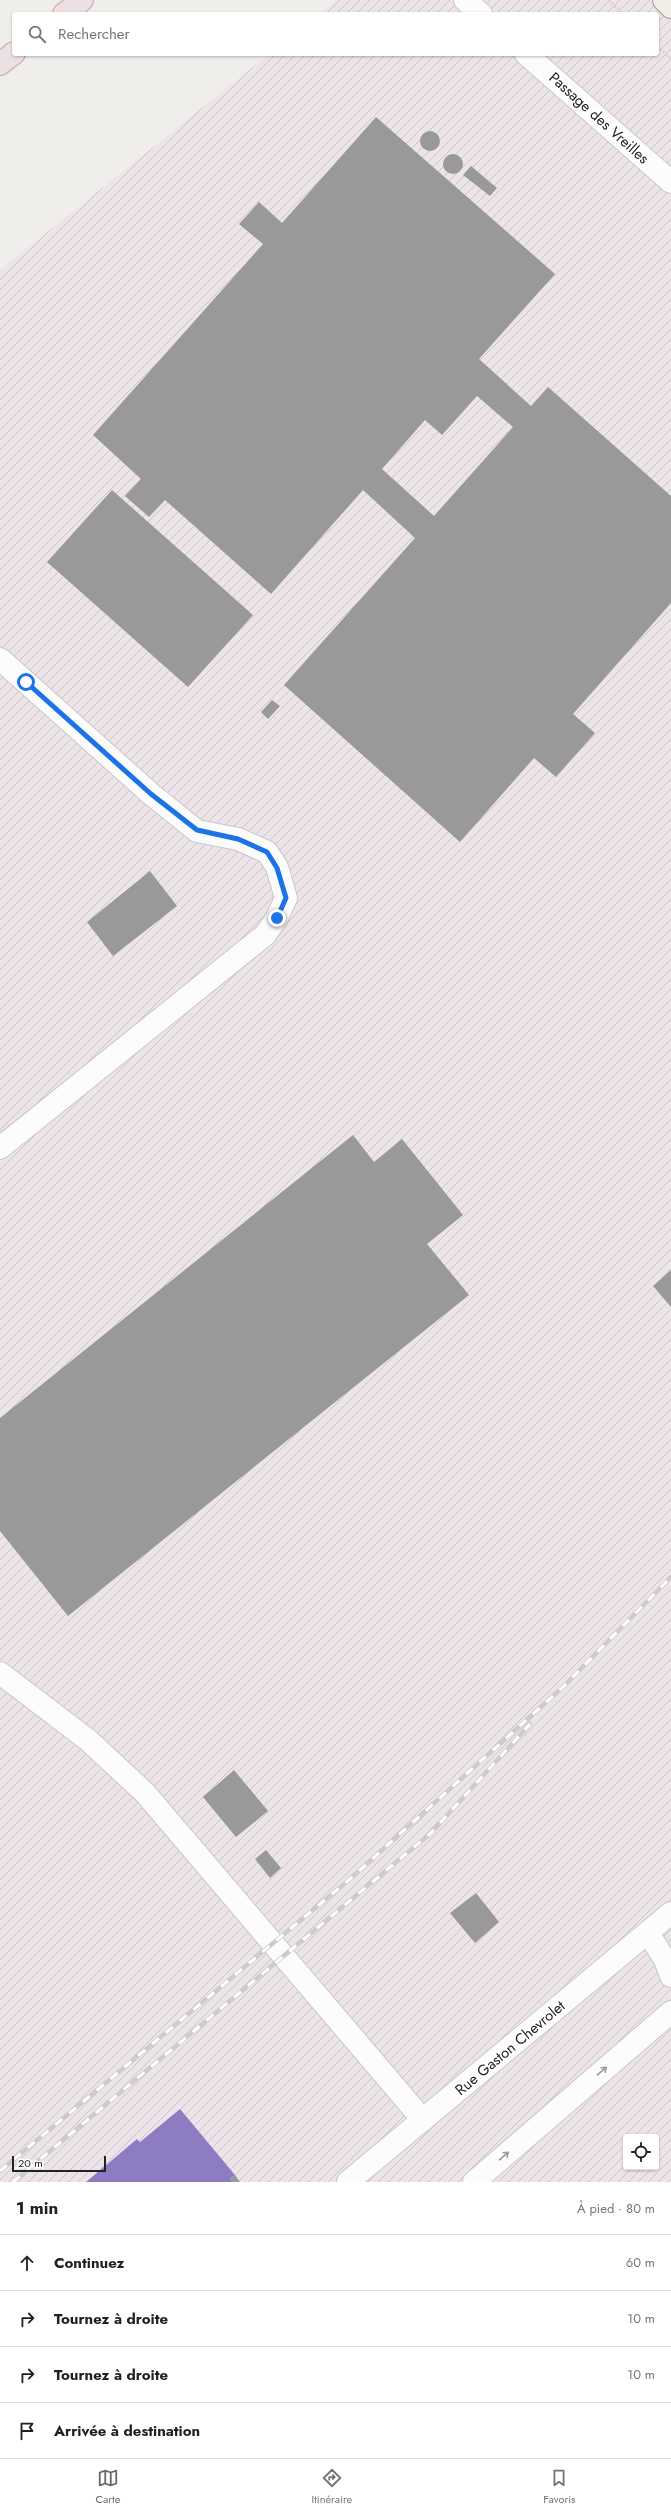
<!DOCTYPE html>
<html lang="fr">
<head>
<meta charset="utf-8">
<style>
  :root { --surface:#fff; --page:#f2f2f2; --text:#202124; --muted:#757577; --line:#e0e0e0; --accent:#6a6968 }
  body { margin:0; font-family:Jost,sans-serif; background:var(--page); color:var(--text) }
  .controls { position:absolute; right:12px; bottom:12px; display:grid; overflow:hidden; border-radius:4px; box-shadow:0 1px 3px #0004 }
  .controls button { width:36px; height:36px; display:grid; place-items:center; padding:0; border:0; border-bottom:1px solid var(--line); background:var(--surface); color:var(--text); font:20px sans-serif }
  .scale { position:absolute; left:12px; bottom:10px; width:94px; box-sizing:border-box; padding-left:4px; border:2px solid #222; border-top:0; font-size:11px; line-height:14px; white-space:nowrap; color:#222; -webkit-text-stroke:3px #fff; paint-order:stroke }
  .stop { position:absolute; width:12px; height:12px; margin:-9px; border:3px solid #1a73e8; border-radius:50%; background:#fff }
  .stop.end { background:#1a73e8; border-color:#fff; box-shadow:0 1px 4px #0008 }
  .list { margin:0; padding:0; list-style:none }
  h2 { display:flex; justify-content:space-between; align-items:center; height:52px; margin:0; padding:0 16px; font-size:17px }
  h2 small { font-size:13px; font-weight:400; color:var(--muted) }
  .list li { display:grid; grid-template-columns:26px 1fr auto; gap:12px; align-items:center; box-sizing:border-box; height:56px; padding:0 16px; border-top:1px solid var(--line) }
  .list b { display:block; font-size:15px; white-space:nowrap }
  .list em { font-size:13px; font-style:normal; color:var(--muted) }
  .icon { flex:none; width:22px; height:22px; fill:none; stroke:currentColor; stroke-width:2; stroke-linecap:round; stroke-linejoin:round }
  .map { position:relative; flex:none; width:671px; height:2182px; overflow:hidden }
  .search { position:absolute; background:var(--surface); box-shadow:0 1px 3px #0004; left:12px; right:12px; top:12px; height:44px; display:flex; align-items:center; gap:10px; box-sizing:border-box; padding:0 14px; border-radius:4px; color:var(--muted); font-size:15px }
  .sheet { height:276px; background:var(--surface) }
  nav { display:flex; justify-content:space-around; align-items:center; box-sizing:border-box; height:56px; border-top:1px solid var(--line); background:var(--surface); font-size:11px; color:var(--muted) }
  nav a { display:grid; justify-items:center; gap:2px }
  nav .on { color:var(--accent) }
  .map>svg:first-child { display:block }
  .industrial { fill:url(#industrial-furrows); fill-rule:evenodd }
  .offices { fill:#8e7cc3 }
  .industry { fill:#999; fill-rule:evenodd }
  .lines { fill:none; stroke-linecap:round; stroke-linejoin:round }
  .minor-casing { stroke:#c9c8c7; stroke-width:24 }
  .major-casing { stroke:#a79c86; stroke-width:24 }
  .highway-casing { stroke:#c5a2ac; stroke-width:24 }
  .path { stroke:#dccecd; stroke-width:2.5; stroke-dasharray:2 2; stroke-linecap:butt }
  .minor { stroke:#fdfcfc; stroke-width:22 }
  .major { stroke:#f3ede7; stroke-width:22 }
  .highway { stroke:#ece0e2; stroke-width:22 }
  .rail-casing { stroke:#ccc; stroke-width:4.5 }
  .rail { stroke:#fff; stroke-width:3; stroke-dasharray:9; stroke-linecap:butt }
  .oneway { stroke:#9a9a9a }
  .route { stroke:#1a73e8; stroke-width:5 }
  .labels { text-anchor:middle; stroke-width:4; stroke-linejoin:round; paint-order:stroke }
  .street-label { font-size:15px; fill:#222; stroke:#fff }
</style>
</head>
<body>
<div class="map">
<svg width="671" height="2182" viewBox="0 0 671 2182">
  <defs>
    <pattern id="industrial-furrows" width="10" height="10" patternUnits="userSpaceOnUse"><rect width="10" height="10" fill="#ede4e9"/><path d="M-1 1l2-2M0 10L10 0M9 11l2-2" fill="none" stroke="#cbc3c8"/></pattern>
  </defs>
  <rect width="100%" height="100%" fill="#f0eeeb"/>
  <!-- industrial -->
  <path class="industrial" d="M 336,0 L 671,0 L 671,2182 L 0,2182 L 0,270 L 269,54 L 657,54 L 657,14 L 319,14 ZM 626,2137 L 656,2137 L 656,2167 L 626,2167 Z"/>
  <!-- offices -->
  <path class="offices" d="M 180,2109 L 235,2175 L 230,2179 L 233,2182 L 86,2182 L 137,2139 L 140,2142 Z"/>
  <!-- industry -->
  <path class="industry" d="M 376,117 L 555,274 L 479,359 L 531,406 L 548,387 L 671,496 L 671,603 L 573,714 L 595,733 L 556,777 L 534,758 L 460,842 L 284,685 L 415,538 L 363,490 L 271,594 L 165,500 L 149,517 L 125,496 L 141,479 L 93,435 L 263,244 L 239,224 L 259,202 L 282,223 ZM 477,396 L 513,427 L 434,516 L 382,469 L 425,420 L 442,435 Z
    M420 141a10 10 0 1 1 20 0a10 10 0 1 1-20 0Z
    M443 164a10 10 0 1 1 20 0a10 10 0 1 1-20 0Z
    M 471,166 L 497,188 L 490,196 L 463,175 Z
    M 112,490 L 253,615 L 188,687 L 47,562 Z
    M 272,700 L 280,706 L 268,719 L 261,712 Z
    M 150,871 L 177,906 L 113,956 L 87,922 Z
    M 353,1135 L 374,1162 L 402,1139 L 463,1215 L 427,1244 L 469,1295 L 68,1616 L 0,1531 L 0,1418 Z
    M 671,1270 L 671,1307 L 653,1286 Z
    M 234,1770 L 268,1811 L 236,1837 L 203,1797 Z
    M 266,1850 L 281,1868 L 270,1878 L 255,1859 Z
    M 476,1893 L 499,1922 L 475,1943 L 450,1913 Z
    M 235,2175 L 240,2182 L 233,2182 L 230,2179 Z"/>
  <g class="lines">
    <defs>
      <path id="minor" d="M 465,0 L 481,14
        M 526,54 L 671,182
        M 0,659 L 151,794 L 197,831 L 238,839 L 267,852 L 277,867 L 286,898 L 277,918 L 265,935 L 0,1148
        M 0,1673 L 88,1740 L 145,1793 L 423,2120
        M 648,1933 L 665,1960 L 671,1976
        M 348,2182 L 671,1913
        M 474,2182 L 671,2012"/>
      <path id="major" d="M 664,0 L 671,7"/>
      <path id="highway" d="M 64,14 L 82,0
        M 0,64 L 14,53"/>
    </defs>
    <!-- minor casing -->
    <use href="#minor" class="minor-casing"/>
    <!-- major casing -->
    <use href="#major" class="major-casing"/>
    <!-- highway casing -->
    <use href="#highway" class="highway-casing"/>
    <!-- path -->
    <path class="path" d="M 609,0 L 623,14
      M 657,46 L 671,59"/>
    <!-- minor -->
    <use href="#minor" class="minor"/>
    <!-- major -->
    <use href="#major" class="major"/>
    <!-- highway -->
    <use href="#highway" class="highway"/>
    <defs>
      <path id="rail" d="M 0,2171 L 350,1879 L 563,1687 L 671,1577
        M 13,2182 L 431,1833 L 530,1724"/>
    </defs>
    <!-- rail casing -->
    <use href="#rail" class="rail-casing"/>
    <!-- rail -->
    <use href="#rail" class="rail"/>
  </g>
  <!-- one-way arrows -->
  <defs><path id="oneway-shaft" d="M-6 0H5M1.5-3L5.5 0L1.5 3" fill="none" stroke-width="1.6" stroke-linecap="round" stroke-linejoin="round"/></defs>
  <g class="oneway">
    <use href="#oneway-shaft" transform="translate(602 2071) rotate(-41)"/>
    <use href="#oneway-shaft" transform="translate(504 2156) rotate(-41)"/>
  </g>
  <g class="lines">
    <!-- route -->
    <path class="route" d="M 26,682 L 151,794 L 197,830 L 238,839 L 267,852 L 277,868 L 286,898 L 277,918"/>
  </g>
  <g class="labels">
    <!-- street labels -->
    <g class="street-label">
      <text transform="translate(599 118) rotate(42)" y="5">Passage des Vreilles</text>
      <text transform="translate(510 2048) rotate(-40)" y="5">Rue Gaston Chevrolet</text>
    </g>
  </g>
</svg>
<div class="controls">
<button><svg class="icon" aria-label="locate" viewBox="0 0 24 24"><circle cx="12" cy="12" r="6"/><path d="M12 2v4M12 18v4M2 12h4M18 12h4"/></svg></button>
</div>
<div class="scale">20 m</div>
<div class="stop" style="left:26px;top:682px"></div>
<div class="stop end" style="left:277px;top:918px"></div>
<div class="search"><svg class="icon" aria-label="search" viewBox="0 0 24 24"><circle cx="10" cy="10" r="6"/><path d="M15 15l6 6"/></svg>Rechercher</div>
</div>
<section class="sheet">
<h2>1 min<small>À pied · 80 m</small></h2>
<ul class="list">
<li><svg class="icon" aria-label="ahead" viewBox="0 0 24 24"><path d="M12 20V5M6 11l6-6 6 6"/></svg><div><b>Continuez</b></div><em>60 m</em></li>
<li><svg class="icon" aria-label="right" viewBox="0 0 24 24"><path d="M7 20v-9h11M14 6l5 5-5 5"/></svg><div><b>Tournez à droite</b></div><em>10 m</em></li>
<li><svg class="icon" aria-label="right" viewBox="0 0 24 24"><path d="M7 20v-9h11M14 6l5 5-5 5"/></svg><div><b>Tournez à droite</b></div><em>10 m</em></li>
<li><svg class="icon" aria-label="arrive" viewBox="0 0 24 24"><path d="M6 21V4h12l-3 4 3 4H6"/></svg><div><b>Arrivée à destination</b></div></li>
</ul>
</section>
<nav>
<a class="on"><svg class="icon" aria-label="map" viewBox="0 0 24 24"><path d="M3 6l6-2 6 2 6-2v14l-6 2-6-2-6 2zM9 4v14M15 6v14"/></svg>Carte</a>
<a><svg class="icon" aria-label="directions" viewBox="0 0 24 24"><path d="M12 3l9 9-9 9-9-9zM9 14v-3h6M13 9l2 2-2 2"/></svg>Itinéraire</a>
<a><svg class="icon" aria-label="saved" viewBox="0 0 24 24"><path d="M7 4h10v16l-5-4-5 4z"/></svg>Favoris</a>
</nav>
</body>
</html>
